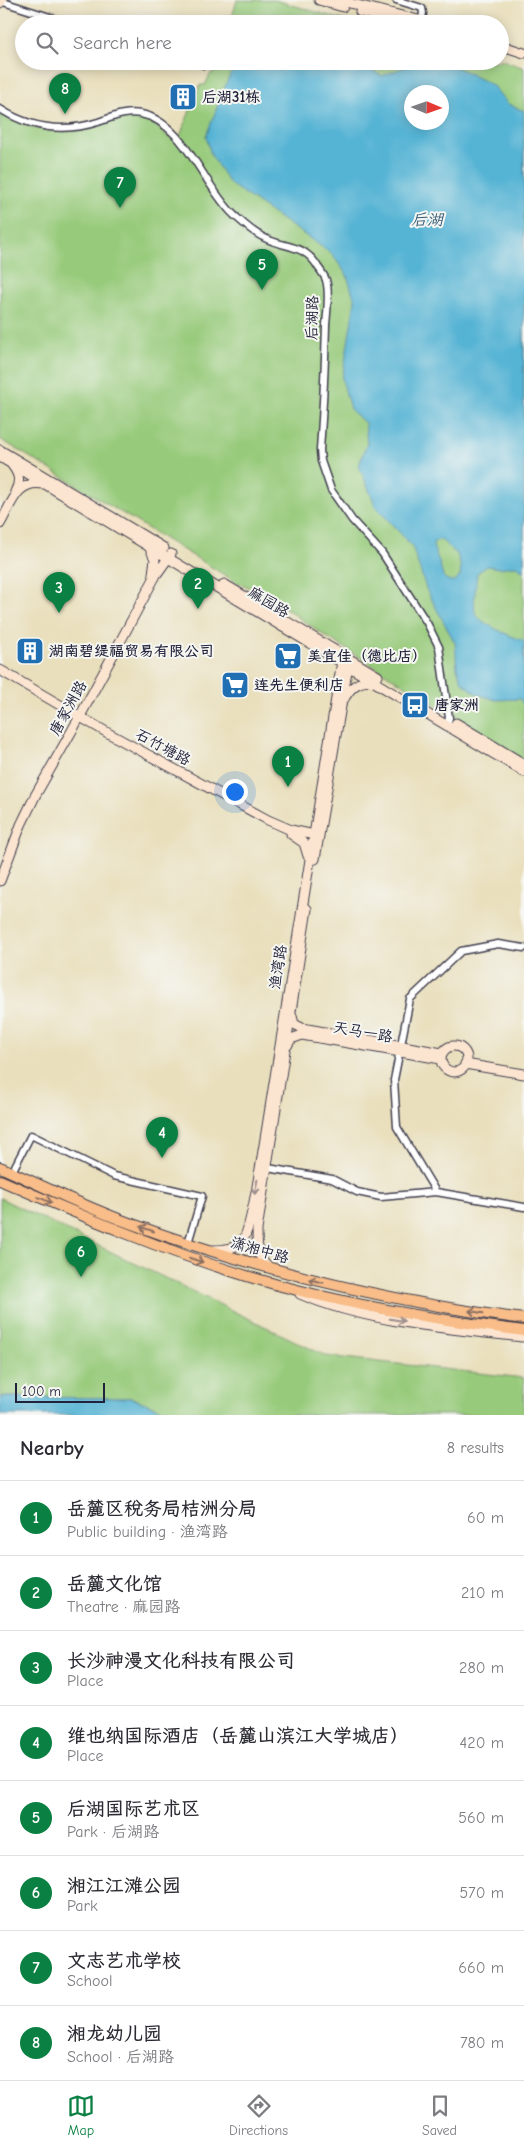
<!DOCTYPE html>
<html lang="en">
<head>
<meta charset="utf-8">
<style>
  :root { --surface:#fff; --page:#f7f7f7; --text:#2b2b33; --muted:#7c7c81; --line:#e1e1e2; --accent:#0b8043 }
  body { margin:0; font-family:"Comic Neue","LXGW WenKai TC",sans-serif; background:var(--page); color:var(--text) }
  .compass { position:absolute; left:404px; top:85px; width:45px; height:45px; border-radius:50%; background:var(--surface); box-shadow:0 2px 12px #0003; rotate:92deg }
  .scale { position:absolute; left:15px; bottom:12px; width:90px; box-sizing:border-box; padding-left:5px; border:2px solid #22223b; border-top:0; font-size:14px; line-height:18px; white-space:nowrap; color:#22223b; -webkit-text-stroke:4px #f6f6f2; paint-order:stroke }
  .you { position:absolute; left:234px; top:791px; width:18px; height:18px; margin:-12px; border:4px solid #fff; border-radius:50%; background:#1a73e8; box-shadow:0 0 0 8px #1a73e833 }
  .badge { display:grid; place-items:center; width:32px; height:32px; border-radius:50%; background:var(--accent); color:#fff; font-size:16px; font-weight:700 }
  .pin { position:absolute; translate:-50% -41px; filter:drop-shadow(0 1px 2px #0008) }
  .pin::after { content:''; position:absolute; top:26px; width:18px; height:15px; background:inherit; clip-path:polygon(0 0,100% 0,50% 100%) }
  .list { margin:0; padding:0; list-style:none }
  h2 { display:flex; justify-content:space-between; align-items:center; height:65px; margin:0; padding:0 20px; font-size:21px }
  h2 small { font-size:16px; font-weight:400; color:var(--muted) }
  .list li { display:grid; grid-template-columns:32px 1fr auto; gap:15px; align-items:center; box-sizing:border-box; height:75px; padding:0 20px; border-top:1px solid var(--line) }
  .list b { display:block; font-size:19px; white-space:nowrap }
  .list p { margin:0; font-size:16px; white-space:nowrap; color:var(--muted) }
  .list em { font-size:16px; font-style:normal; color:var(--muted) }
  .icon { flex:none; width:28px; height:28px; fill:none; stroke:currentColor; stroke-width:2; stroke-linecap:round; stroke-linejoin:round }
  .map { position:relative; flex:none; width:524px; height:1415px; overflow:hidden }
  .search { position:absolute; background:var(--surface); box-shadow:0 2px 12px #0003; left:15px; right:15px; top:15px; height:55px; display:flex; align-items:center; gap:12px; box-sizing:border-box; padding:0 18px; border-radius:28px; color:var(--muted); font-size:19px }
  .sheet { height:665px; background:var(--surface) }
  nav { display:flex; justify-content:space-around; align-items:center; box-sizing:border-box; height:70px; border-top:1px solid var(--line); background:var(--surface); font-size:14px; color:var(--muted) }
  nav a { display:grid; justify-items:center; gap:2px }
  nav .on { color:var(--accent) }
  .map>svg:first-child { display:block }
  .green { fill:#97ca7a; stroke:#5c765a; fill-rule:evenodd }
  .water { fill:#55b3d4; stroke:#3c6a88; fill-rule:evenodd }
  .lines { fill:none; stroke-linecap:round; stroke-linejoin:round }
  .street-casing { stroke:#403e4e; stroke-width:9 }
  .secondary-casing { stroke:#403e4e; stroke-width:11 }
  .primary-casing { stroke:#403e4e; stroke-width:12 }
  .street { stroke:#fff; stroke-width:6 }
  .secondary { stroke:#fce5d0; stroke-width:9 }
  .primary { stroke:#f8bd89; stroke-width:10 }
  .oneway { stroke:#9a8d8d }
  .oneway2 { stroke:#8d7062 }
  .labels { text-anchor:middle; stroke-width:4; stroke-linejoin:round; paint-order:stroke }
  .poi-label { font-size:15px; font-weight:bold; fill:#22223b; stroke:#f6f6f2; text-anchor:start }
  .street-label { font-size:15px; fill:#22223b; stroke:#f6f6f2 }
  .water-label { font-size:16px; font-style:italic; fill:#365c78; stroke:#f6f6f2 }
</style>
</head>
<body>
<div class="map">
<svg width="524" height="1415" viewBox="0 0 524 1415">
  <rect width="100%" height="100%" fill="#f6f6f2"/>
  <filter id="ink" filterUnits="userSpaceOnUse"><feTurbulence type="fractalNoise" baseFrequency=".02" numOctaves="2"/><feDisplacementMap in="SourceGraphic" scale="10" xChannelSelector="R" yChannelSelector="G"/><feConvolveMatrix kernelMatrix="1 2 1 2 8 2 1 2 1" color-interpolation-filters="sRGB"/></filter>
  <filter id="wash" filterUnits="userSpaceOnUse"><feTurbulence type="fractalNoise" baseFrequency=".0096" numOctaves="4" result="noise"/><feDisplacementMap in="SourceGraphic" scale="20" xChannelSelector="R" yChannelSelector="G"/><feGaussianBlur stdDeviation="1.12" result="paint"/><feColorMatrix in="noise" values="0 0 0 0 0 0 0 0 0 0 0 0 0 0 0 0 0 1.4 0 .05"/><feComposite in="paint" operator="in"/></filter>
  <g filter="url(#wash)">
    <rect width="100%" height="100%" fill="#e9dfbc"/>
    <!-- green -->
    <path class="green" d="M 237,0 L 275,0 L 357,24 L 230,24 Z
      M 500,59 L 524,68 L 524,761 C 459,719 393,678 327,637 C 294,616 274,596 236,582 L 0,439 L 0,114 C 34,130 56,137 93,127 C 107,123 121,117 135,117 C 157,119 166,140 178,141 L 200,85 L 205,85 L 211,73 L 214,73 L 217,61 L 500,61 ZM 412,92 L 442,92 L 442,122 L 412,122 Z
      M 0,1198 L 326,1356 L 524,1378 L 524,1415 L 182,1415 L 168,1412 L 132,1398 L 0,1397 Z"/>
    <!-- water -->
    <path class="water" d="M 238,61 L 355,61 L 382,76 L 420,61 L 433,61 L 458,68 L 492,85 L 508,104 L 524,111 L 524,573 L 518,566 L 513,566 L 499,568 L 487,566 L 477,573 C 476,582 473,604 475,612 C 477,623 513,637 524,641 L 524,706 L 520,699 L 496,700 L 477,694 L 462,682 L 457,668 L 455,643 L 427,591 L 412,546 L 376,507 L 359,466 L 367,443 L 365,423 L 350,409 L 342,379 L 355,301 L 347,275 L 331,253 L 230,184 L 211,155 L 206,136 L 228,79 ZM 442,92 L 442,122 L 412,122 L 412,92 ZM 439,539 C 447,543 450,550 457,554 L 461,568 L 460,576 L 454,581 C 439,581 443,569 438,559 C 436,553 433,549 433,543 Z
      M 0,1397 L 132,1398 L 168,1412 L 182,1415 L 0,1415 Z"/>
  </g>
  <g filter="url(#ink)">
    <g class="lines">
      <defs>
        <path id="street" d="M 396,0 L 422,8 L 423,13 L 421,23
          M 0,1 L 72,24
          M 193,61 L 204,65
          M 0,109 C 30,128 64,133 98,122 C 113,117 125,111 141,114 C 184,122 204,187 234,215 C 242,222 251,231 261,236 C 282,249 304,242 318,267 C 321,271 324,275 326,280 C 330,293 327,312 326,325 C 325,367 323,408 320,450 L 321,461 L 331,490 L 352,520 L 382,553 L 427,623 L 439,647 L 449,718 L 447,724
          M 524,948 L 498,944 L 461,951 L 410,999 L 394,1080 L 397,1127 L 436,1192 L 524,1207
          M 268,1168 L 332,1179 L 357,1192 L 381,1197 L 436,1192
          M 12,1172 L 31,1135 L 114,1176 L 202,1196 L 188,1243"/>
        <path id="secondary" d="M 319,0 L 343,7
          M 337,0 L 435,24
          M 0,3 L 2,0
          M 360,12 L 407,24
          M 500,45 L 524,53
          M 0,450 L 164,548
          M 0,457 L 524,772
          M 12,465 C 19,474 21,481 15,492
          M 0,524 C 11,505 17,479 43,484
          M 149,546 L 155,559 L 153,574
          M 224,584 L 378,676
          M 0,670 L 108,733 L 268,820 L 291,830 L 319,836
          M 344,699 C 351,686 360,679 375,682
          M 456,723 L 524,764
          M 291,834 L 304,843 L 308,856
          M 315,859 L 349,659
          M 0,881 L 21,825 L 35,796 L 78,720 L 156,575 L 171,554
          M 292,1016 L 294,1024 L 302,1028 L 442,1053
          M 287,1046 L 291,1039 L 302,1035 L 441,1059
          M441 1059a13 13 0 1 1 26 0a13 13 0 1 1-26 0Z
          M 465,1064 L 524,1074
          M 213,1250 C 223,1250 235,1249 242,1241 C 251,1232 261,1162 264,1145 L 343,655
          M 270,1268 C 257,1258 257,1245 257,1230 L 307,909
          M 300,1294 C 365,1322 451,1329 522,1337"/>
        <path id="primary" d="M 0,1167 C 45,1187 89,1209 135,1225 C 262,1271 390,1302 524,1319
          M 0,1180 C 82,1216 164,1251 250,1277 C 339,1304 432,1319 524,1331"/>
      </defs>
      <!-- street casing -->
      <use href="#street" class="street-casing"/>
      <!-- secondary casing -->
      <use href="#secondary" class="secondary-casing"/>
      <!-- primary casing -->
      <use href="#primary" class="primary-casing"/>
      <!-- street -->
      <use href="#street" class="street"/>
      <!-- secondary -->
      <use href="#secondary" class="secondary"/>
      <!-- primary -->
      <use href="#primary" class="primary"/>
    </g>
    <!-- one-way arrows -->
    <defs><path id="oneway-shaft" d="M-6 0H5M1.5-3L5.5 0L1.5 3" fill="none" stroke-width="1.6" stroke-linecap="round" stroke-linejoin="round" transform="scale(1.25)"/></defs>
    <g class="oneway">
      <use href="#oneway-shaft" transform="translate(256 1187) rotate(101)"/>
      <use href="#oneway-shaft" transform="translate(397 1320) rotate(10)"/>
    </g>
    <g class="oneway2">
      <use href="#oneway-shaft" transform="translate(45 1200) rotate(24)"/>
      <use href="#oneway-shaft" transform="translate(147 1229) rotate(-161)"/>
      <use href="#oneway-shaft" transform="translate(196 1260) rotate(18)"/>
      <use href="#oneway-shaft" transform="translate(316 1281) rotate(-166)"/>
      <use href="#oneway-shaft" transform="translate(476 1312) rotate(-171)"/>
    </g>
  </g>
  <!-- icons -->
  <defs>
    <symbol id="building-square" viewBox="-11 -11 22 22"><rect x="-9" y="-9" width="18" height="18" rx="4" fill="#1f6fb2" stroke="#f6f6f2"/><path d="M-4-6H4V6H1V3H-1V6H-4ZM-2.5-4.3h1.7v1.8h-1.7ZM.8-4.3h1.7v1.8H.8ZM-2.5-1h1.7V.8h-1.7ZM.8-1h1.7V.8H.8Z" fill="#fff"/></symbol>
    <symbol id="supermarket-square" viewBox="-11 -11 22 22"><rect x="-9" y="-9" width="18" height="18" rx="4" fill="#1f6fb2" stroke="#f6f6f2"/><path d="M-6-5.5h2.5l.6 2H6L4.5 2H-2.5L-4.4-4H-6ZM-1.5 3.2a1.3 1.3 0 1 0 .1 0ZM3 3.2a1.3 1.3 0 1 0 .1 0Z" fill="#fff"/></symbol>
    <symbol id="bus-square" viewBox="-11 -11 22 22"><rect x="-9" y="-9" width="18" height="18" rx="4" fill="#1f6fb2" stroke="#f6f6f2"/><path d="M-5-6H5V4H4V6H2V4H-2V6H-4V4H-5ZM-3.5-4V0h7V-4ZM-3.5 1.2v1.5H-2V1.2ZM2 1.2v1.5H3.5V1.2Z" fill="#fff"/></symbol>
  </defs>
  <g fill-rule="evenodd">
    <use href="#building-square" x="167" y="81" width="32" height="32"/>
    <use href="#building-square" x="14" y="635" width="32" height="32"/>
    <use href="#supermarket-square" x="272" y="640" width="32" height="32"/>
    <use href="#supermarket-square" x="219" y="669" width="32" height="32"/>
    <use href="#bus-square" x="399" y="689" width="32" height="32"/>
  </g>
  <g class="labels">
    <!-- poi labels -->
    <g class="poi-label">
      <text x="202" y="102">后湖31栋</text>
      <text x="49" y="656">湖南碧缇福贸易有限公司</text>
      <text x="307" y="661">美宜佳（德比店）</text>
      <text x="254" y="690">连先生便利店</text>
      <text x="434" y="710">唐家洲</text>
    </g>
    <!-- street labels -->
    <g class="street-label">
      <text transform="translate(312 318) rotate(-89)" y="5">后湖路</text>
      <text transform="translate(269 602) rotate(31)" y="5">麻园路</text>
      <text transform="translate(68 708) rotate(-61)" y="5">唐家洲路</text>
      <text transform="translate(163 747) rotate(28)" y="5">石竹塘路</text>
      <text transform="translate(278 967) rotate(-81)" y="5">渔湾路</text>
      <text transform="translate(363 1032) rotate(10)" y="5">天马一路</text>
      <text transform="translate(260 1250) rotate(16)" y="5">潇湘中路</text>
    </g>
    <!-- water labels -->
    <g class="water-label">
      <text x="427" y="225">后湖</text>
    </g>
  </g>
</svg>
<svg class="compass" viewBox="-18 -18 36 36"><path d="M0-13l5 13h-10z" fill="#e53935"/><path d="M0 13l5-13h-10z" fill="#7c7c81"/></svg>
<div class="scale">100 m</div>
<div class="you"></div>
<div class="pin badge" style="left:288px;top:787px">1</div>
<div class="pin badge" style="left:198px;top:609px">2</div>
<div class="pin badge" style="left:59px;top:613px">3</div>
<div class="pin badge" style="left:162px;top:1158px">4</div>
<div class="pin badge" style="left:262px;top:290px">5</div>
<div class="pin badge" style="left:81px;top:1277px">6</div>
<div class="pin badge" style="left:120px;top:208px">7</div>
<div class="pin badge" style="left:65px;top:114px">8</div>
<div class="search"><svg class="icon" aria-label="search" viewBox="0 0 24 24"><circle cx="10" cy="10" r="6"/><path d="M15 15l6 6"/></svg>Search here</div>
</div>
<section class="sheet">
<h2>Nearby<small>8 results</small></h2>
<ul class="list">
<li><span class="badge">1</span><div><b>岳麓区税务局桔洲分局</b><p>Public building · 渔湾路</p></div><em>60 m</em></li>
<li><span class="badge">2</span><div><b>岳麓文化馆</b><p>Theatre · 麻园路</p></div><em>210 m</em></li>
<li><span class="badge">3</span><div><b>长沙神漫文化科技有限公司</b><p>Place</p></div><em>280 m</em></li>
<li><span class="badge">4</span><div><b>维也纳国际酒店（岳麓山滨江大学城店）</b><p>Place</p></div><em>420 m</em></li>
<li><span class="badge">5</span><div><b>后湖国际艺术区</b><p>Park · 后湖路</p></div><em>560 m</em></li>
<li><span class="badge">6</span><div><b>湘江江滩公园</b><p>Park</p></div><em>570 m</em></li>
<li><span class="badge">7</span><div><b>文志艺术学校</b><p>School</p></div><em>660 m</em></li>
<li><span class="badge">8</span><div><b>湘龙幼儿园</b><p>School · 后湖路</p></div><em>780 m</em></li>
</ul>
</section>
<nav>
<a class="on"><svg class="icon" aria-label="map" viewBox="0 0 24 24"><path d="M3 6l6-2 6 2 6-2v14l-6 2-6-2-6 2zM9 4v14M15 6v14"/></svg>Map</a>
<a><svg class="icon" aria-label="directions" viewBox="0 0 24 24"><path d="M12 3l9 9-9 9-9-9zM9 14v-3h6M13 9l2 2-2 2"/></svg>Directions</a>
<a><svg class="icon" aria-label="saved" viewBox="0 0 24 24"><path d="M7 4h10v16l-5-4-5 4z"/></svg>Saved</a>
</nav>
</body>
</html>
